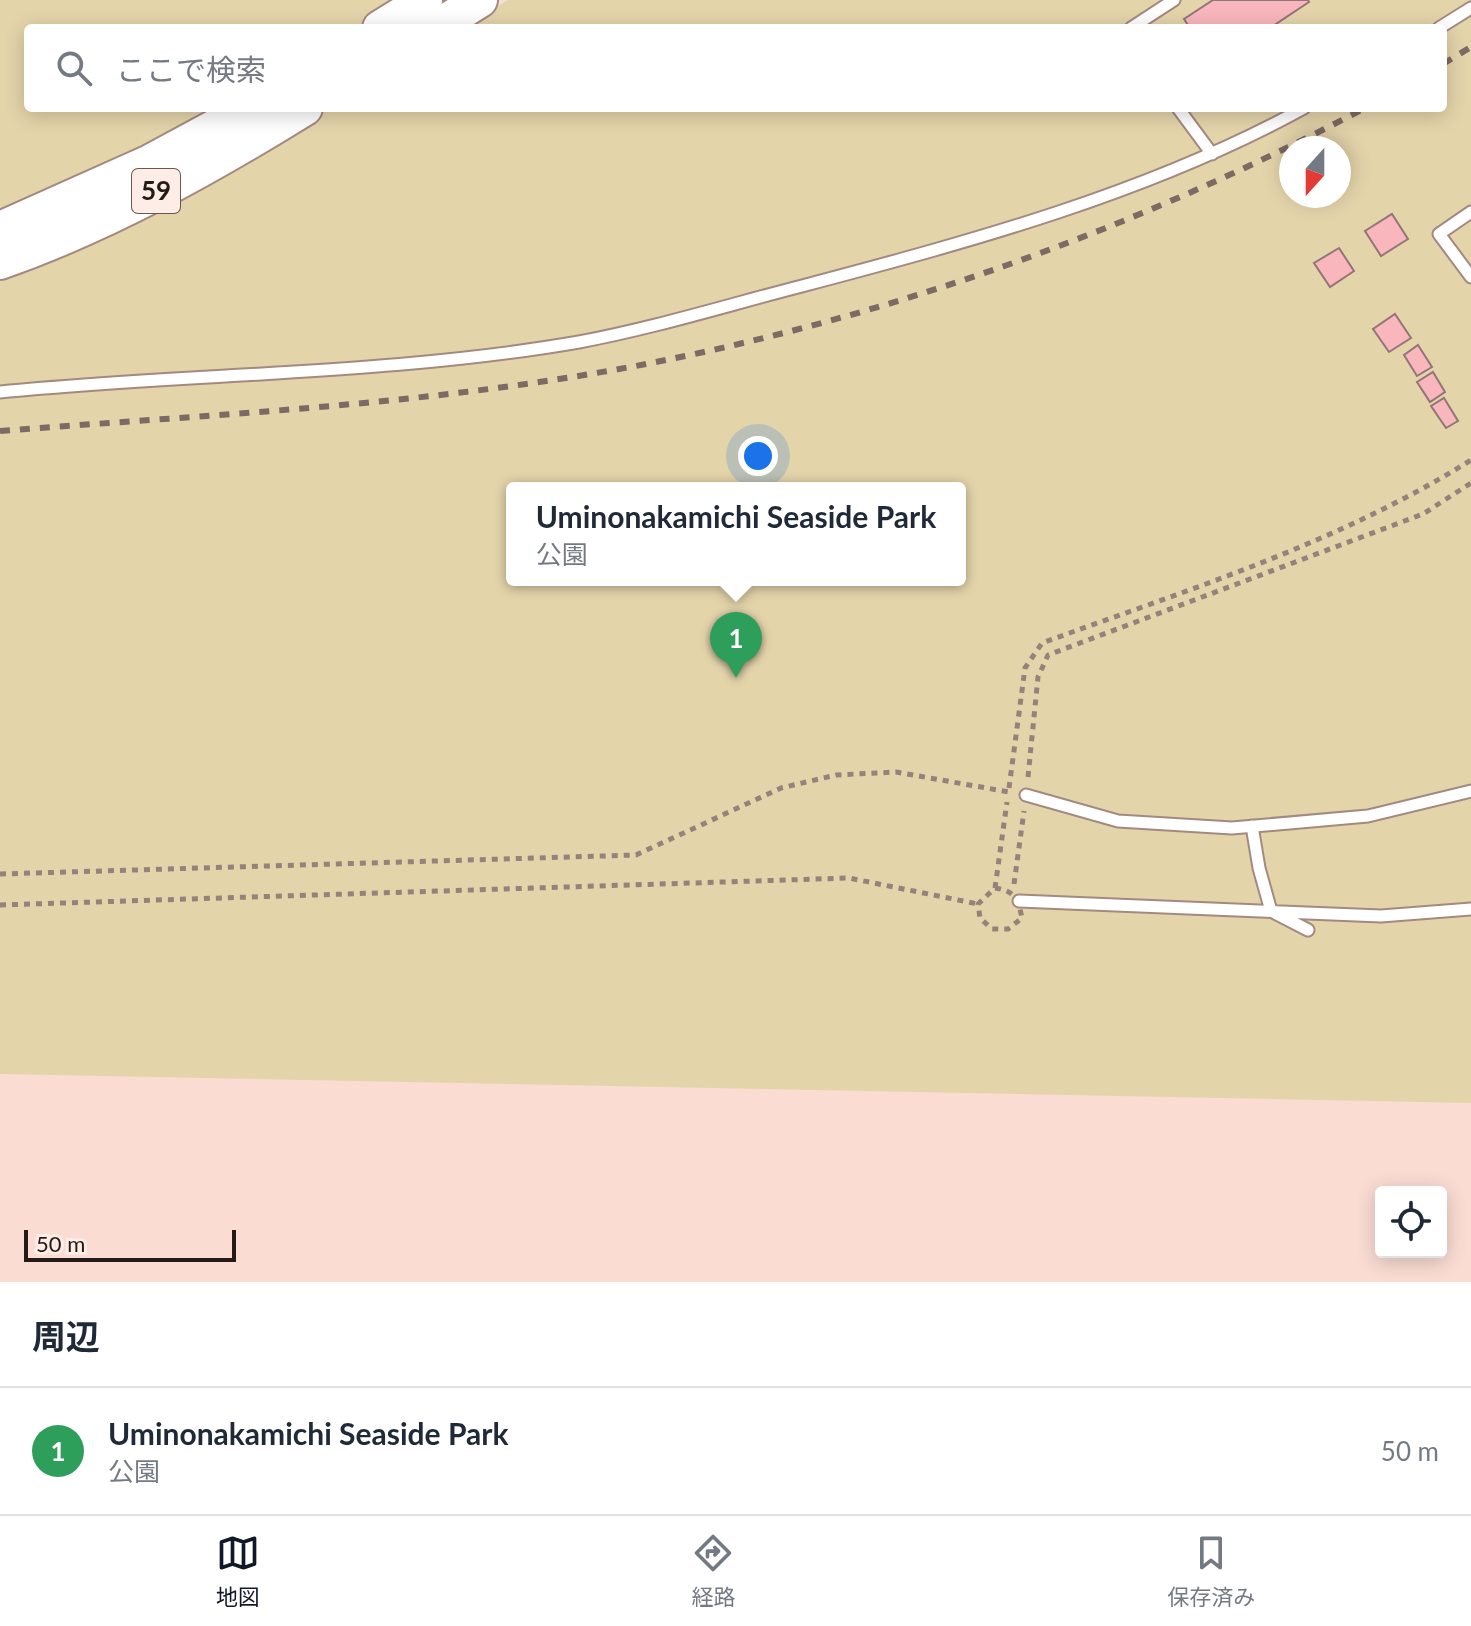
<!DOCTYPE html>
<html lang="ja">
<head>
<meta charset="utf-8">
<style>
  :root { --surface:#fff; --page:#f2f2f3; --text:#1f2937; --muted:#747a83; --line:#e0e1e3; --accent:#111827 }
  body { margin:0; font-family:Lato,"Noto Sans JP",sans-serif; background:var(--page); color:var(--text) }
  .controls { position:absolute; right:24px; bottom:24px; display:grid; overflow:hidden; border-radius:8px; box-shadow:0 4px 20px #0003 }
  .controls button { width:72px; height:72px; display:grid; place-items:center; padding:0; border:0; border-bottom:2px solid var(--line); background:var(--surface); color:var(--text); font:40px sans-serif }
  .compass { position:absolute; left:1279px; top:136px; width:72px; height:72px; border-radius:50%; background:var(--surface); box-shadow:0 4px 20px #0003; rotate:201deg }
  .scale { position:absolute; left:24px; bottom:20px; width:212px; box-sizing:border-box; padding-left:8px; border:4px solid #241a16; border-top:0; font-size:22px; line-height:28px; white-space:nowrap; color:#241a16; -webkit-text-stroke:6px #feece6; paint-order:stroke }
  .you { position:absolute; left:758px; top:456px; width:28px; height:28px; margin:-20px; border:6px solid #fff; border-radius:50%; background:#1a73e8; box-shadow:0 0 0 12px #1a73e833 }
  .badge { display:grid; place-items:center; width:52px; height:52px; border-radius:50%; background:var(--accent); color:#fff; font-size:26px; font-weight:700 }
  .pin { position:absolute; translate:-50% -66px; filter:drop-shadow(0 2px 4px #0008) }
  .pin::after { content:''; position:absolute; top:42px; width:28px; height:24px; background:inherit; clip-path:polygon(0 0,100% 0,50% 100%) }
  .popup { position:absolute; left:506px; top:482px; width:460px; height:104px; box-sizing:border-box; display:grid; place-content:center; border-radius:8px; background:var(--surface); filter:drop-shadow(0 2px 6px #0005); font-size:26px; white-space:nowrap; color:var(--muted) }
  .popup b { font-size:30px; color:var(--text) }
  .popup::after { content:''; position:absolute; left:50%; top:100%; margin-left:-16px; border:16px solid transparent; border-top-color:var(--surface) }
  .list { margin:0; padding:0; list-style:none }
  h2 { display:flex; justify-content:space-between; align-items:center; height:104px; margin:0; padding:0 32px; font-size:34px }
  h2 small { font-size:26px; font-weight:400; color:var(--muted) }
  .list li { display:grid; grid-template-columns:52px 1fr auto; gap:24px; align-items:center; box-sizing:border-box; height:128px; padding:0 32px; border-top:2px solid var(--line) }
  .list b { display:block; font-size:30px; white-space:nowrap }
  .list p { margin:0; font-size:26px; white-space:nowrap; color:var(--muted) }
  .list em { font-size:26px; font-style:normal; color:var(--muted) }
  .icon { flex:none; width:44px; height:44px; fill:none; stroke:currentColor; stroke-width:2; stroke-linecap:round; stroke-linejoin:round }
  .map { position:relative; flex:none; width:1471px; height:1282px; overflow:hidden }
  .search { position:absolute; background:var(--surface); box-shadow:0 4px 20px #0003; left:24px; right:24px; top:24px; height:88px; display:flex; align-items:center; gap:20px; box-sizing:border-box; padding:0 28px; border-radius:8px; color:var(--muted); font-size:30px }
  .sheet { height:232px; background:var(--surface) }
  nav { display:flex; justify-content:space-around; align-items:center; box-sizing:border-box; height:112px; border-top:2px solid var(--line); background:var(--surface); font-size:22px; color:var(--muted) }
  nav a { display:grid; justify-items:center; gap:4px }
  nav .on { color:var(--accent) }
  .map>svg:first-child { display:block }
  .green { fill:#e4d4aa; fill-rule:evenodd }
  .building { fill:#f9b6bd; stroke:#917578; stroke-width:2 }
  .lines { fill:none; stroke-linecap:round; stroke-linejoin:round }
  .service-casing { stroke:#a48980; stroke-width:15 }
  .primary-casing { stroke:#a48980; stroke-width:38 }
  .path { stroke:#96817b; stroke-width:5; stroke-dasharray:6 6; stroke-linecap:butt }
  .service { stroke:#fff; stroke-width:11 }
  .primary { stroke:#fff; stroke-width:34 }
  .rail { stroke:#7c6a64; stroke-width:6; stroke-dasharray:10 10; stroke-linecap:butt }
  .labels { text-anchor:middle; stroke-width:6; stroke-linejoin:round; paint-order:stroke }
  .shield { fill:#feece6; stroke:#655954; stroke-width:2 }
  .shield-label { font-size:26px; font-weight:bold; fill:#241a16 }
</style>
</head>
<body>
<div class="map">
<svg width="1471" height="1282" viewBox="0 0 1471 1282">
  <rect width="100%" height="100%" fill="#fadcd3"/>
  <!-- green -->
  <path class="green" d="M 0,0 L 403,0 L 358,28 L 28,28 L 28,108 L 217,108 L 25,210 L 0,217 Z
    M 508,0 L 1471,0 L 1471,1103 L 0,1074 L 0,282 L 224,171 L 329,108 L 1443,108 L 1443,28 L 461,28 ZM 1291,148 L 1339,148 L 1339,196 L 1291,196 ZM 512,488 L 960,488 L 960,580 L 512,580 Z"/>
  <!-- building -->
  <path class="building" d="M 1213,0 L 1308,0 L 1309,2 L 1270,28 L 1190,28 L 1184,19 Z
    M 1392,214 L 1408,239 L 1381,256 L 1365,231 Z
    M 1339,248 L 1354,271 L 1330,287 L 1314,263 Z
    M 1395,314 L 1411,338 L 1389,352 L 1373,329 Z
    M 1418,345 L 1432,367 L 1417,376 L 1404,355 Z
    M 1433,372 L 1445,392 L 1430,402 L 1417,382 Z
    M 1444,398 L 1458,421 L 1446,428 L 1431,406 Z"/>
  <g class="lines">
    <defs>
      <path id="service" d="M 1131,28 L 1174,0
        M 1439,28 L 1471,8
        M 1178,108 L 1212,154
        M 1471,212 L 1439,234 L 1471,277
        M 0,392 C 192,373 389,375 579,342 C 654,328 728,305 802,286 C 972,241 1149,193 1304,108
        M 1026,795 L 1118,821 L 1232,828 L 1368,816 L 1471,791
        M 1252,826 L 1259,868 L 1271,911 L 1308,930
        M 1019,901 L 1381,916 L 1471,909"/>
      <path id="primary" d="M 380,28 L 425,0
        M 435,28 L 480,0
        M 0,229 L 150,162 L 250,108
        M 0,262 C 106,225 210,167 305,108"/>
    </defs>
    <!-- service casing -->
    <use href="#service" class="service-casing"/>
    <!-- primary casing -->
    <use href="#primary" class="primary-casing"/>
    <!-- path -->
    <path class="path" d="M 1028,777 L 1038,677 L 1048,655 L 1423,514 L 1471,483
      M 1009,788 L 1025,668 L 1042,643 C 1187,590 1339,543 1471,460
      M 0,874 L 636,855 L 781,788 L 836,775 L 896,772 L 1009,792
      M 1014,884 L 1024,811
      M 995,888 L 1007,802
      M 995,888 C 1015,891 1018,899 1022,918 L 1008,929 L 992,929 L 980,918 L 978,904 Z
      M 0,905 L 849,878 L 978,904"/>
    <!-- service -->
    <use href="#service" class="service"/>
    <!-- primary -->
    <use href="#primary" class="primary"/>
    <!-- rail -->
    <path class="rail" d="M 1443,64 L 1471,47
      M 0,431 C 217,414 437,405 651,363 C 899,314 1142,226 1365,108"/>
  </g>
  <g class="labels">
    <!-- shield labels -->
    <rect class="shield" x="132" y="169" width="48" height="44" rx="6"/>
    <g class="shield-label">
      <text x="156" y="200">59</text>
    </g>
  </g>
</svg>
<div class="controls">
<button><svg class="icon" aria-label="locate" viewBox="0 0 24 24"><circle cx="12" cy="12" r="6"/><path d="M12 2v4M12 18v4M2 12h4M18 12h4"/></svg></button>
</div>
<svg class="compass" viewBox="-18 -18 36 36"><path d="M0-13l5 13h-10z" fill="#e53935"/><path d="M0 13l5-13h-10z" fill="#747a83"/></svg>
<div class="scale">50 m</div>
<div class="you"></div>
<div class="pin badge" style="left:736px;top:678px;background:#2e9e5b">1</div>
<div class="popup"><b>Uminonakamichi Seaside Park</b>公園</div>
<div class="search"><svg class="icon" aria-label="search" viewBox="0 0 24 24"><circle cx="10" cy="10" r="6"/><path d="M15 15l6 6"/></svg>ここで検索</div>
</div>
<section class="sheet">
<h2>周辺<small></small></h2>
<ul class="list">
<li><span class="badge" style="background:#2e9e5b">1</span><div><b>Uminonakamichi Seaside Park</b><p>公園</p></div><em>50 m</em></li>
</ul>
</section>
<nav>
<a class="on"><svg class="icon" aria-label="map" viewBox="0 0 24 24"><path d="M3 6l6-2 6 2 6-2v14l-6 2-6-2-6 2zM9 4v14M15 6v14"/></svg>地図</a>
<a><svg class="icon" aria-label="directions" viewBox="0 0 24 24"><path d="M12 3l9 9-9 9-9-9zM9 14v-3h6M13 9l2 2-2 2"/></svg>経路</a>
<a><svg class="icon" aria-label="saved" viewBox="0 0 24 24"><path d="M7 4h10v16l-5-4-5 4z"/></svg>保存済み</a>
</nav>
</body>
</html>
